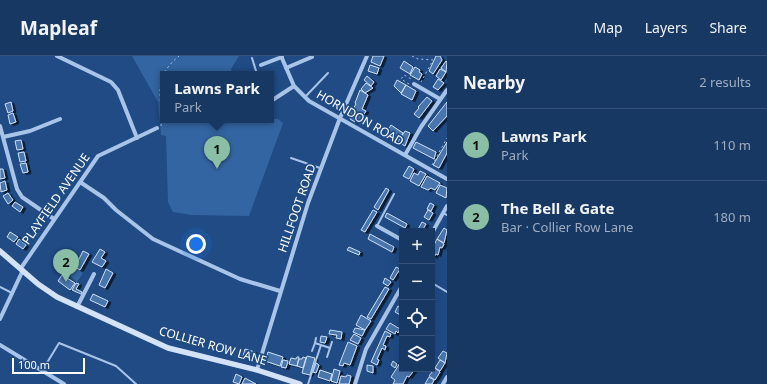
<!DOCTYPE html>
<html lang="en">
<head>
<meta charset="utf-8">
<style>
  :root { --surface:#183864; --page:#25436d; --text:#f1f3f6; --muted:#9facbf; --line:#365278; --accent:#8abfa5 }
  body { margin:0; font-family:"Noto Sans",sans-serif; background:var(--page); color:var(--text) }
  .controls { position:absolute; right:12px; bottom:12px; display:grid; overflow:hidden; border-radius:0px; box-shadow:0 4px 16px #0002 }
  .controls button { width:36px; height:36px; display:grid; place-items:center; padding:0; border:0; border-bottom:1px solid var(--line); background:var(--surface); color:var(--text); font:20px sans-serif }
  .scale { position:absolute; left:12px; bottom:10px; width:73px; box-sizing:border-box; padding-left:4px; border:2px solid #fff; border-top:0; font-size:11px; line-height:14px; white-space:nowrap; color:#fff; -webkit-text-stroke:3px #204b85; paint-order:stroke }
  .you { position:absolute; left:196px; top:188px; width:14px; height:14px; margin:-10px; border:3px solid #fff; border-radius:50%; background:#1a73e8; box-shadow:0 0 0 6px #1a73e833 }
  .badge { display:grid; place-items:center; width:26px; height:26px; border-radius:50%; background:var(--accent); color:#111; font-size:13px; font-weight:700 }
  .pin { position:absolute; translate:-50% -33px; filter:drop-shadow(0 1px 2px #0008) }
  .pin::after { content:''; position:absolute; top:21px; width:14px; height:12px; background:inherit; clip-path:polygon(0 0,100% 0,50% 100%) }
  .popup { position:absolute; left:160px; top:15px; width:114px; height:52px; box-sizing:border-box; display:grid; place-content:center; border-radius:0px; background:var(--surface); filter:drop-shadow(0 1px 3px #0005); font-size:13px; white-space:nowrap; color:var(--muted) }
  .popup b { font-size:15px; color:var(--text) }
  .popup::after { content:''; position:absolute; left:50%; top:100%; margin-left:-8px; border:8px solid transparent; border-top-color:var(--surface) }
  .list { margin:0; padding:0; list-style:none }
  h2 { display:flex; justify-content:space-between; align-items:center; height:52px; margin:0; padding:0 16px; font-size:17px }
  h2 small { font-size:13px; font-weight:400; color:var(--muted) }
  .list li { display:grid; grid-template-columns:26px 1fr auto; gap:12px; align-items:center; box-sizing:border-box; height:72px; padding:0 16px; border-top:1px solid var(--line) }
  .list b { display:block; font-size:15px; white-space:nowrap }
  .list p { margin:0; font-size:13px; white-space:nowrap; color:var(--muted) }
  .list em { font-size:13px; font-style:normal; color:var(--muted) }
  .icon { flex:none; width:22px; height:22px; fill:none; stroke:currentColor; stroke-width:2; stroke-linecap:round; stroke-linejoin:round }
  .map { position:relative; flex:none; width:447px; height:328px; overflow:hidden }
  header { display:flex; align-items:center; gap:24px; box-sizing:border-box; height:56px; padding:0 20px; background:var(--surface); border-bottom:1px solid var(--line) }
  header strong { font-size:19px }
  nav { display:flex; gap:22px; margin-inline-start:auto; font-size:14px }
  main { display:flex }
  aside { flex:1; background:var(--surface) }
  .map>svg:first-child { display:block }
  .green { fill:#3365a2 }
  .building { fill:#4875ad; stroke:#ccdff7; filter:url(#shadow) }
  .lines { fill:none; stroke-linecap:round; stroke-linejoin:round }
  .path { stroke:#a8c5e9; stroke-width:1; stroke-dasharray:2 3; stroke-linecap:butt }
  .lane { stroke:#a8c5e9; stroke-width:2 }
  .street { stroke:#a8c5e9; stroke-width:4 }
  .secondary { stroke:#d3e2f7; stroke-width:5.5 }
  .labels { text-anchor:middle; stroke-width:3.5; stroke-linejoin:round; paint-order:stroke }
  .street-label { font-size:12px; fill:#fff; stroke:#204b85 }
</style>
</head>
<body>
<header>
<strong>Mapleaf</strong>
<nav><a>Map</a><a>Layers</a><a>Share</a></nav>
</header>
<main>
<div class="map">
<svg width="447" height="328" viewBox="0 0 447 328">
  <defs>
    <filter id="shadow"><feDropShadow dx="3" dy="1.5" stdDeviation="0" flood-color="#0009"/></filter>
  </defs>
  <rect width="100%" height="100%" fill="#204b85"/>
  <!-- green -->
  <path class="green" d="M 132,0 L 239,0 L 231,13 L 232,18 L 163,18 L 163,64 L 271,64 L 271,62 L 278,63 L 283,67 L 249,160 L 192,159 L 173,156 L 168,146 L 166,80 L 161,79 L 158,46 Z
    M 71,210 L 83,217 L 77,226 L 67,217 Z"/>
  <!-- building -->
  <path class="building" d="M 373,0 L 384,0 L 380,10 L 371,6 Z
    M 436,0 L 440,0 L 442,4 L 433,18 L 429,15 Z
    M 404,5 L 413,11 L 410,18 L 400,12 Z
    M 446,5 L 447,6 L 446,16 L 441,12 Z
    M 370,9 L 379,12 L 377,18 L 368,15 Z
    M 415,11 L 420,14 L 419,16 L 422,18 L 419,24 L 410,19 Z
    M 440,13 L 446,16 L 441,24 L 436,20 Z
    M 367,20 L 374,26 L 371,30 L 364,24 Z
    M 438,23 L 444,27 L 438,34 L 433,31 Z
    M 397,24 L 406,29 L 401,37 L 394,30 Z
    M 366,27 L 373,32 L 365,37 L 361,33 Z
    M 406,29 L 416,35 L 412,44 L 401,38 Z
    M 360,34 L 368,39 L 362,53 L 366,55 L 360,65 L 357,63 L 355,66 L 350,63 L 352,59 L 350,58 L 356,48 L 355,47 Z
    M 427,41 L 432,45 L 419,62 L 414,58 L 419,52 L 418,51 Z
    M 11,46 L 13,55 L 8,57 L 5,48 Z
    M 447,46 L 447,60 L 433,75 L 428,70 Z
    M 13,57 L 16,66 L 10,68 L 8,59 Z
    M 391,69 L 403,77 L 398,84 L 386,77 Z
    M 405,75 L 410,77 L 405,90 L 398,86 Z
    M 21,84 L 23,93 L 17,94 L 15,85 Z
    M 416,86 L 436,96 L 434,103 L 413,92 Z
    M 447,86 L 447,97 L 439,112 L 433,109 Z
    M 24,96 L 26,105 L 20,106 L 18,97 Z
    M 26,107 L 28,116 L 23,117 L 20,108 Z
    M 409,110 L 414,113 L 409,123 L 403,120 Z
    M 0,113 L 3,113 L 5,122 L 0,123 Z
    M 420,115 L 426,118 L 419,130 L 410,125 L 414,117 L 418,119 Z
    M 427,120 L 440,127 L 435,134 L 431,132 L 428,134 L 421,131 Z
    M 5,125 L 7,134 L 1,136 L 0,127 Z
    M 440,129 L 447,132 L 446,142 L 436,137 Z
    M 386,132 L 389,134 L 378,154 L 374,151 Z
    M 8,137 L 13,144 L 8,148 L 3,140 Z
    M 15,146 L 23,151 L 20,156 L 12,150 Z
    M 430,147 L 434,149 L 431,155 L 427,153 Z
    M 373,154 L 377,156 L 365,176 L 361,174 Z
    M 428,154 L 433,157 L 429,164 L 424,161 Z
    M 387,157 L 407,168 L 405,172 L 385,161 Z
    M 422,166 L 426,168 L 422,175 L 417,175 Z
    M 444,172 L 447,174 L 444,187 L 437,183 Z
    M 10,176 L 18,181 L 14,186 L 7,181 Z
    M 370,178 L 394,191 L 392,196 L 368,183 Z
    M 19,183 L 26,189 L 23,193 L 16,188 Z
    M 437,183 L 444,188 L 442,192 L 440,191 L 438,199 L 436,198 L 434,201 L 432,199 L 432,193 Z
    M 349,191 L 360,196 L 359,199 L 347,194 Z
    M 100,193 L 105,196 L 101,202 L 106,205 L 102,211 L 92,206 Z
    M 83,195 L 89,198 L 80,214 L 75,211 Z
    M 65,209 L 70,211 L 67,216 L 62,214 Z
    M 396,211 L 400,213 L 393,224 L 390,222 Z
    M 106,213 L 113,217 L 105,232 L 99,229 Z
    M 62,219 L 75,227 L 70,234 L 58,225 Z
    M 385,222 L 391,226 L 388,230 L 383,227 Z
    M 76,227 L 79,228 L 76,233 L 82,236 L 81,238 L 72,234 Z
    M 385,231 L 389,233 L 371,263 L 367,261 Z
    M 93,238 L 108,245 L 105,251 L 90,244 Z
    M 398,250 L 402,252 L 402,260 L 395,256 Z
    M 361,259 L 371,265 L 365,274 L 356,269 Z
    M 390,267 L 400,273 L 398,277 L 396,275 L 395,278 L 386,273 Z
    M 355,272 L 365,274 L 362,280 L 353,276 Z
    M 330,274 L 342,276 L 341,283 L 336,282 L 337,279 L 329,278 Z
    M 385,275 L 391,278 L 390,281 L 387,280 L 383,289 L 386,290 L 385,294 L 382,292 L 377,303 L 379,304 L 377,309 L 371,306 Z
    M 354,278 L 361,282 L 358,288 L 350,284 Z
    M 321,280 L 327,281 L 325,287 L 320,286 Z
    M 348,286 L 357,290 L 350,309 L 344,307 L 343,310 L 339,309 Z
    M 245,293 L 255,296 L 254,303 L 243,300 Z
    M 443,295 L 447,297 L 445,307 L 438,302 Z
    M 268,296 L 283,301 L 280,310 L 265,305 Z
    M 307,300 L 315,302 L 310,319 L 302,317 Z
    M 297,301 L 299,301 L 297,310 L 289,308 L 291,302 L 296,303 Z
    M 303,301 L 306,302 L 303,312 L 297,310 L 299,303 L 302,303 Z
    M 283,304 L 288,305 L 286,312 L 281,311 Z
    M 402,304 L 402,313 L 415,313 L 409,321 L 407,320 L 403,328 L 393,328 L 395,324 L 391,321 Z
    M 440,304 L 445,307 L 440,315 L 435,312 Z
    M 393,305 L 397,308 L 395,312 L 391,309 Z
    M 316,307 L 319,309 L 316,317 L 313,316 Z
    M 367,309 L 373,310 L 373,317 L 367,315 Z
    M 435,312 L 440,316 L 435,324 L 429,320 Z
    M 334,313 L 340,315 L 337,327 L 331,325 Z
    M 320,314 L 332,318 L 330,325 L 318,321 Z
    M 236,318 L 242,321 L 239,328 L 233,326 Z
    M 347,319 L 351,320 L 349,328 L 339,328 L 341,320 L 346,321 Z
    M 429,321 L 434,324 L 432,328 L 425,328 Z
    M 245,322 L 256,328 L 242,328 Z"/>
  <g class="lines">
    <!-- path -->
    <path class="path" d="M 412,0 L 418,3 L 433,4 L 421,26
      M 409,28 L 401,23 L 404,19 L 413,24
      M 161,70 C 162,66 161,59 161,54 C 159,28 158,18 179,0
      M 432,109 L 447,82"/>
    <!-- lane -->
    <path class="lane" d="M 252,2 L 257,18
      M 305,41 L 328,17
      M 291,102 L 320,112
      M 443,157 L 447,159
      M 377,170 L 394,138
      M 432,227 L 447,236
      M 0,231 L 12,237
      M 315,287 L 316,282
      M 330,292 L 332,286
      M 312,295 L 315,287 L 321,289
      M 42,315 L 59,287 L 116,310 L 136,328
      M 308,328 L 321,289 L 330,292 L 327,301"/>
    <!-- street -->
    <path class="street" d="M 57,0 L 111,26 L 118,34 L 137,82
      M 281,0 L 294,30 L 309,45 L 447,123
      M 261,9 L 282,1
      M 286,12 L 312,1
      M 414,28 L 440,43
      M 271,45 L 294,30
      M 0,70 L 17,133 L 22,141 L 54,163
      M 3,81 L 30,75 L 60,63
      M 405,99 L 421,71 L 447,34
      M 80,126 L 104,142 L 116,154 L 153,183 L 240,223 L 280,235
      M 377,170 L 402,184
      M 432,177 L 447,150
      M 21,212 L 98,100 L 157,72
      M 77,251 L 94,218
      M 0,263 L 23,214
      M 0,289 L 64,328
      M 257,314 L 308,147 L 340,62 L 367,0
      M 355,328 L 366,293 L 402,230
      M 443,328 L 447,321"/>
    <!-- secondary -->
    <path class="secondary" d="M 0,195 L 38,228 L 57,241 L 168,292 L 257,314 L 300,328"/>
  </g>
  <g class="labels">
    <!-- street labels -->
    <g class="street-label">
      <text transform="translate(360 62) rotate(30)" y="4">HORNDON ROAD</text>
      <text transform="translate(56 143) rotate(-55)" y="4">PLAYFIELD AVENUE</text>
      <text transform="translate(297 152) rotate(-71)" y="4">HILLFOOT ROAD</text>
      <text transform="translate(213 290) rotate(16)" y="4">COLLIER ROW LANE</text>
    </g>
  </g>
</svg>
<div class="controls">
<button>+</button>
<button>−</button>
<button><svg class="icon" aria-label="locate" viewBox="0 0 24 24"><circle cx="12" cy="12" r="6"/><path d="M12 2v4M12 18v4M2 12h4M18 12h4"/></svg></button>
<button><svg class="icon" aria-label="layers" viewBox="0 0 24 24"><path d="M12 4l9 5-9 5-9-5zM3 14l9 5 9-5"/></svg></button>
</div>
<div class="scale">100 m</div>
<div class="you"></div>
<div class="pin badge" style="left:217px;top:113px">1</div>
<div class="popup"><b>Lawns Park</b>Park</div>
<div class="pin badge" style="left:66px;top:226px">2</div>
</div>
<aside>
<h2>Nearby<small>2 results</small></h2>
<ul class="list">
<li><span class="badge">1</span><div><b>Lawns Park</b><p>Park</p></div><em>110 m</em></li>
<li><span class="badge">2</span><div><b>The Bell &amp; Gate</b><p>Bar · Collier Row Lane</p></div><em>180 m</em></li>
</ul>
</aside>
</main>
</body>
</html>
